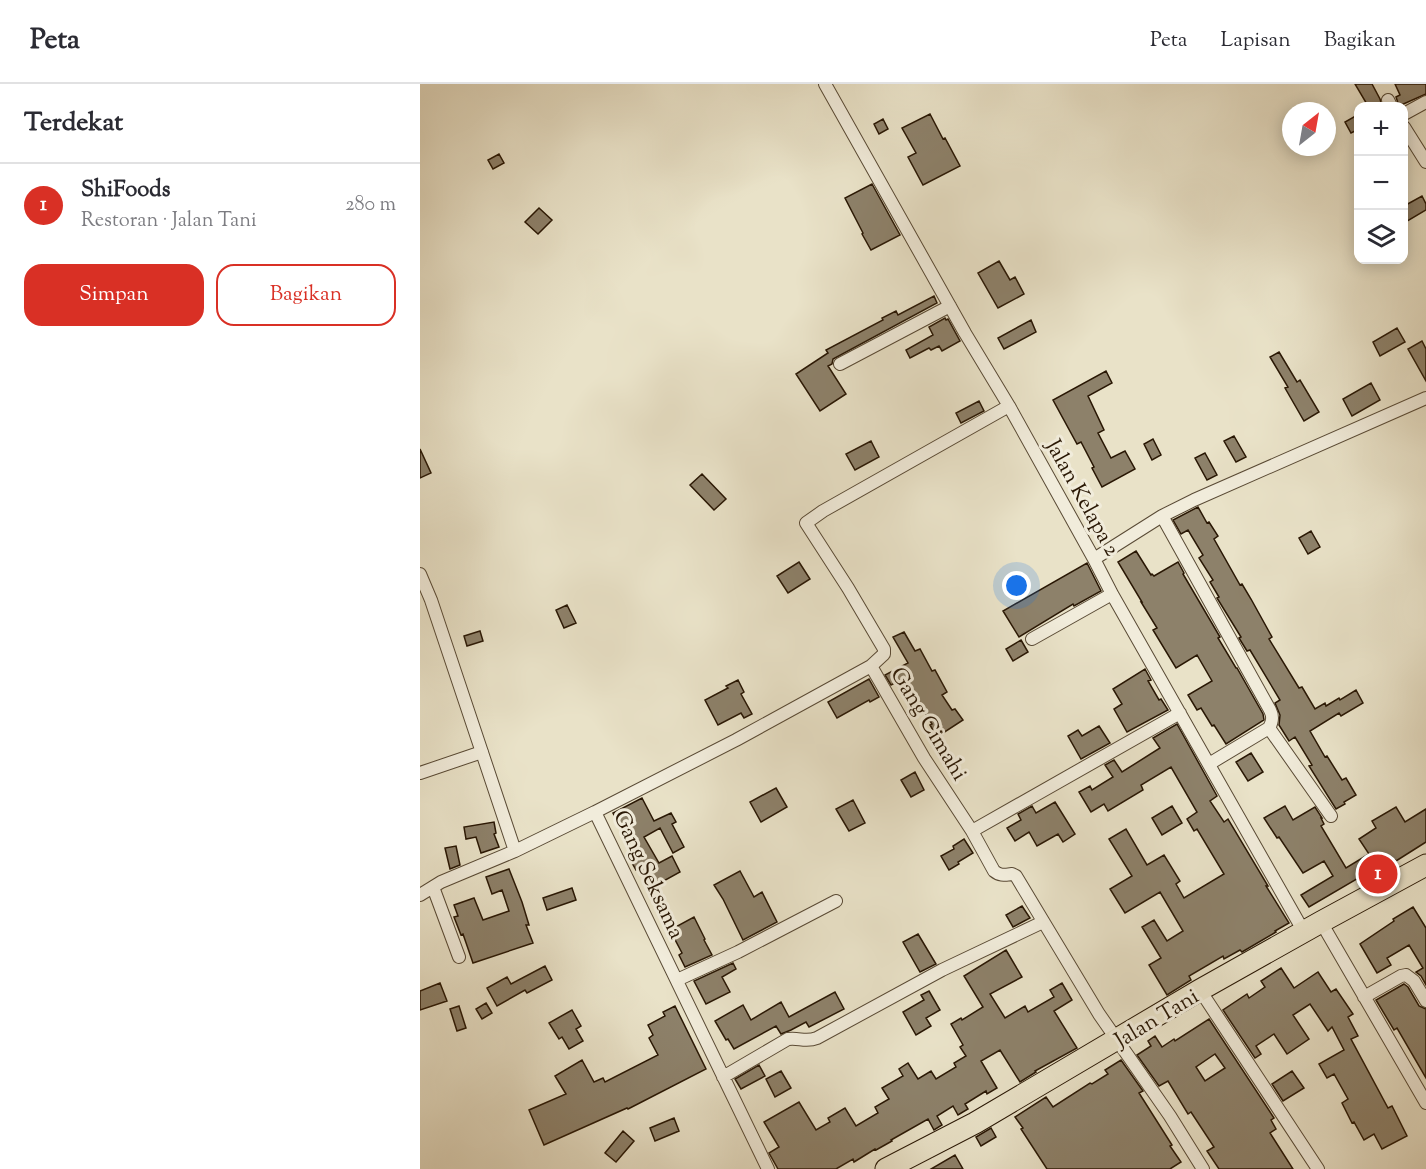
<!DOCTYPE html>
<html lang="id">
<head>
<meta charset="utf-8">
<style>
  :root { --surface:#fff; --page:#f7f7f7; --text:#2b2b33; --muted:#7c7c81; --line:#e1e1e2; --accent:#d93025 }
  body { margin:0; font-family:"Sorts Mill Goudy",serif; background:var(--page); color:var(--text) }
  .controls { position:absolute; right:18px; top:18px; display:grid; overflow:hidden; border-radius:12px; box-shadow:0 3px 15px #0003 }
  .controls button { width:54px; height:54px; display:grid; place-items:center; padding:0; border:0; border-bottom:2px solid var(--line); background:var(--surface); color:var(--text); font:30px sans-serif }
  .compass { position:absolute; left:862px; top:18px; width:54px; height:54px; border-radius:50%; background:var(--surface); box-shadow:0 3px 15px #0003; rotate:31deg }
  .you { position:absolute; left:597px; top:502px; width:21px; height:21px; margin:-15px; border:4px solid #fff; border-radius:50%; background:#1a73e8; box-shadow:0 0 0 9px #1a73e833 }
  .badge { display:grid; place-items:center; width:39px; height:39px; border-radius:50%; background:var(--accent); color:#fff; font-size:20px; font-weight:700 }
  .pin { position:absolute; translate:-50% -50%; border:3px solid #fff; box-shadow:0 2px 6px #0006 }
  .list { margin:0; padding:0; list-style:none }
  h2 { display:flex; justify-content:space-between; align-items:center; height:78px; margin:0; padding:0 24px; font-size:26px }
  h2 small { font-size:20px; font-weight:400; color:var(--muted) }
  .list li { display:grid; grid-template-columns:39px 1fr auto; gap:18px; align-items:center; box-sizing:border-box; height:84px; padding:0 24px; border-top:2px solid var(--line) }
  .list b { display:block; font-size:22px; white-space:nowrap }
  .list p { margin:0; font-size:20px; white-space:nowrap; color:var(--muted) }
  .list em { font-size:20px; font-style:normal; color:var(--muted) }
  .actions { display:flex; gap:12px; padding:18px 24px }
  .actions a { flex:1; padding:14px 0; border:2px solid var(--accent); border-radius:18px; text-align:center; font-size:21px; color:var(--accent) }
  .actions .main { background:var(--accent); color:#fff }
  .icon { flex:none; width:33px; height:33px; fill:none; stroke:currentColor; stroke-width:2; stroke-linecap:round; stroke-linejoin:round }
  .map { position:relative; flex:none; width:1006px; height:1085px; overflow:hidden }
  header { display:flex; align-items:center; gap:36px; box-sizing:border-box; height:84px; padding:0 30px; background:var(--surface); border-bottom:2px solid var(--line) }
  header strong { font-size:28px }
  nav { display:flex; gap:33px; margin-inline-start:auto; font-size:21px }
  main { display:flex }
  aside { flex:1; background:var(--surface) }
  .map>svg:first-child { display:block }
  .building { fill:#8d816a; stroke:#291704; stroke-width:1.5; fill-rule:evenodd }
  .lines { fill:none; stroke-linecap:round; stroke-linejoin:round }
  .street-casing { stroke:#594a35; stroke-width:14 }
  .highway-casing { stroke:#291704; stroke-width:23 }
  .street { stroke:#f1ecdb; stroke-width:12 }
  .highway { stroke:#e9e2c8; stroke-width:21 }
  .labels { text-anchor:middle; stroke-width:6; stroke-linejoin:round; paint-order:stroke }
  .street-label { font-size:22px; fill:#291704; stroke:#f1ecdb }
</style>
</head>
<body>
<header>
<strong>Peta</strong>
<nav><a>Peta</a><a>Lapisan</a><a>Bagikan</a></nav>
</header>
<main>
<aside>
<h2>Terdekat<small></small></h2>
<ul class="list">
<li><span class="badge">1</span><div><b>ShiFoods</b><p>Restoran · Jalan Tani</p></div><em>280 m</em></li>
</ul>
<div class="actions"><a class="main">Simpan</a><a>Bagikan</a></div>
</aside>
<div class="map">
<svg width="1006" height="1085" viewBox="0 0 1006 1085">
  <rect width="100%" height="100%" fill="#e9e2c8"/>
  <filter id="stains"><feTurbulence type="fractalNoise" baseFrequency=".00333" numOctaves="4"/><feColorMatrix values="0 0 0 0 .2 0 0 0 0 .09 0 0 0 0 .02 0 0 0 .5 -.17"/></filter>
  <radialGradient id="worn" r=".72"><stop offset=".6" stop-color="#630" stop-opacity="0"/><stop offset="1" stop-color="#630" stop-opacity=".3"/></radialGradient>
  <!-- building -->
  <path class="building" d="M 935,0 L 952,0 L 960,15 L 962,22 L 948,22 Z
    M 975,0 L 1006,0 L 1006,10 L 979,22 L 976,13 L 980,11 Z
    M 510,30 L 523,55 L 525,54 L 540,82 L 503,101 L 488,73 L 496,69 L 482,44 Z
    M 939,30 L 939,45 L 931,49 L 925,38 Z
    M 463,35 L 468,45 L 459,50 L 454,40 Z
    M 79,70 L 84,79 L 73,85 L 68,76 Z
    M 452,100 L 480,151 L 451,166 L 442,150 L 443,149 L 425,114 Z
    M 1002,112 L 1006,120 L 1006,126 L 984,139 L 984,122 Z
    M 119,124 L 132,136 L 118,150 L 105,138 Z
    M 579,177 L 590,196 L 595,193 L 604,210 L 578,224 L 558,189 Z
    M 514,212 L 517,219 L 413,275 L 412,280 L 408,282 L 426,310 L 400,327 L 376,290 L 408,269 L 406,266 L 463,236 L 462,234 L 476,227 L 478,231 Z
    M 525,234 L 526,236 L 528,235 L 540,257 L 522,267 L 519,262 L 511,266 L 509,264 L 490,274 L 486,266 L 513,251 L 509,243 Z
    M 611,236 L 616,248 L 584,265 L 578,254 Z
    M 977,244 L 985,258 L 960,272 L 953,258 Z
    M 1002,257 L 1006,265 L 1006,297 L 988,265 Z
    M 859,268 L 877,298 L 880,296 L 899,328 L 884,337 L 865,304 L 868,303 L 850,273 Z
    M 686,287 L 692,299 L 668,312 L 684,346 L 678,349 L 691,374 L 705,367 L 715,385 L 682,403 L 672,384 L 674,383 L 661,358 L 657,360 L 633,316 Z
    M 951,299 L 960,316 L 932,332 L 923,315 Z
    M 559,317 L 564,327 L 541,339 L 536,329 Z
    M 814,352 L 826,373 L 816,378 L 804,357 Z
    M 733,355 L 741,371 L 732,376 L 724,360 Z
    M 451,357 L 459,373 L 435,386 L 426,370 Z
    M 0,365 L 11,389 L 0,394 Z
    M 785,369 L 797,391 L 787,396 L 775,374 Z
    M 282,390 L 306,415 L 294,426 L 270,401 Z
    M 778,423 L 787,439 L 789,438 L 798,452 L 794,455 L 820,501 L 822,500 L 831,515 L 852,553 L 849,555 L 879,604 L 882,603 L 895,625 L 905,619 L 906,622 L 919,614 L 920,616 L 936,606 L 943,619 L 921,632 L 919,629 L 890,647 L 905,673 L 907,672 L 922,696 L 926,694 L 936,711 L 924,718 L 925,720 L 916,725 L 889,682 L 892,681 L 875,653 L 869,657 L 859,641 L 860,631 L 855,619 L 860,616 L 830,566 L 827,567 L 819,554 L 821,553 L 797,514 L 799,513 L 790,498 L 793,496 L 779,474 L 783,471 L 768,446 L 761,450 L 753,436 Z
    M 891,447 L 900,463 L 888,470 L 879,454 Z
    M 716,467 L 731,491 L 732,490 L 734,492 L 758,478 L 764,489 L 763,490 L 800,553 L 798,554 L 816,584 L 817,584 L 843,630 L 844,636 L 806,660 L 794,641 L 792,642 L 781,624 L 777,626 L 768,611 L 792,597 L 777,571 L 756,584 L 733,546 L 737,544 L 721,518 L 722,518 L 698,478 Z
    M 379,478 L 390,495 L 368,509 L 357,492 Z
    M 667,479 L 681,507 L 654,522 L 653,520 L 599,553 L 583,527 Z
    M 147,521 L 156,539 L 144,544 L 136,526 Z
    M 60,547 L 63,557 L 47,562 L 44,552 Z
    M 484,548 L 495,567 L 500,565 L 512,587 L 515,586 L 527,608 L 522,611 L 532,626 L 535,625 L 543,636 L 517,653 L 510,641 L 512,640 L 502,624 L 499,626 L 494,619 L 496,618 L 481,596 L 471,601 L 465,591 L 488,579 L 473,553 Z
    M 601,556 L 608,568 L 593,577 L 586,565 Z
    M 725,585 L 731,596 L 728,597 L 739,616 L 741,615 L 748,626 L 707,648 L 694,625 L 702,620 L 693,605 Z
    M 449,595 L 459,613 L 450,618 L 449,616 L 417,634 L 408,618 Z
    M 318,596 L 324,608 L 321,610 L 332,630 L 324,634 L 321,629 L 298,641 L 285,616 L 308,604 L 306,602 Z
    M 757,640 L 797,712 L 790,717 L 804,738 L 808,735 L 848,802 L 846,802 L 869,839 L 855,847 L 856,848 L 822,868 L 820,866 L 804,875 L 803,872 L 769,892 L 771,896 L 747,911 L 729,881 L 741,874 L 722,843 L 734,836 L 747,857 L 763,847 L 740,808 L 705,829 L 690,805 L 712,792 L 689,755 L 706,745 L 727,781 L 744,771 L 760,797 L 756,800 L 764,814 L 804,790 L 777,745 L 774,747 L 767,735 L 777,728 L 751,683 L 721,701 L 723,706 L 688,727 L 684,720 L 671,728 L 659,708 L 670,702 L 672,706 L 693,693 L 685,681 L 694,676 L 702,688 L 740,664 L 733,654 Z
    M 679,642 L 690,659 L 661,675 L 648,652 L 658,646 L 662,652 Z
    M 831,669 L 843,688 L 828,697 L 816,678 Z
    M 495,688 L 504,706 L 491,713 L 481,696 Z
    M 356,704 L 367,723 L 341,738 L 330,718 Z
    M 222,714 L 234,737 L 251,729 L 256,738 L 252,740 L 264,763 L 253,769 L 240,744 L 224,753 L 239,779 L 252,772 L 260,788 L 231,804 L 220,784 L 216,786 L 211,777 L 217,774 L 193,729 Z
    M 433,716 L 445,739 L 429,747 L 416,725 Z
    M 635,718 L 655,750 L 643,758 L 638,750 L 617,762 L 609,748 L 595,757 L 587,744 L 601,736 L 598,730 L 612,722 L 616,729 Z
    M 752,722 L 762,739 L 742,751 L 732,734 Z
    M 865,722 L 873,736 L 895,723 L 902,734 L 901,734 L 904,740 L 901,742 L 926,784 L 949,770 L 939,755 L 956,744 L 952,737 L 976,723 L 985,738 L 1006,725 L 1006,758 L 976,777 L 975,776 L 958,786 L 957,783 L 889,823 L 881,811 L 913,792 L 904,777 L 883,789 L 859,753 L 857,754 L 844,734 Z
    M 74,738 L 76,749 L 74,750 L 79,763 L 61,769 L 56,753 L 46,755 L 44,743 Z
    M 544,755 L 553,769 L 538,778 L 539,780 L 529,786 L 521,772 L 534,765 L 533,762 Z
    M 36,762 L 40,781 L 30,785 L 25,764 Z
    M 89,785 L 102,818 L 109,841 L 106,841 L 113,859 L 53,879 L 43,850 L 41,851 L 34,833 L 38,832 L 34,821 L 54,814 L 63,836 L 89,827 L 82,806 L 72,810 L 66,793 Z
    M 320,787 L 334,813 L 342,808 L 357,838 L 323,856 L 303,815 L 294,801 Z
    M 152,804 L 156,816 L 127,826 L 123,814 Z
    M 602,822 L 610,834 L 593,843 L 586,831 Z
    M 993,823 L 1006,844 L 1006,901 L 1001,892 L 996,888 L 1003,884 L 989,861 L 967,874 L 971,881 L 957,889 L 940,860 L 974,837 L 973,835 Z
    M 274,833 L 285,855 L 284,856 L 292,871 L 265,883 L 259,871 L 262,869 L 250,846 Z
    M 498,850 L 516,880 L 500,888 L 483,858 Z
    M 586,866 L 602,893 L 570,910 L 585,934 L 605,922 L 608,928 L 634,913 L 630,906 L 642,899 L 652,916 L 634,927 L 657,964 L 615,987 L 616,988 L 600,998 L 580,966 L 561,977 L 577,1004 L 567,1010 L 566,1007 L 545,1020 L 548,1025 L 538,1031 L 533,1022 L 517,1032 L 522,1041 L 514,1046 L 508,1035 L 471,1056 L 472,1057 L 456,1066 L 455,1065 L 434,1078 L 433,1075 L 416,1085 L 358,1085 L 349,1069 L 359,1063 L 344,1038 L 379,1018 L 396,1046 L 410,1038 L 408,1034 L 425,1024 L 436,1042 L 458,1029 L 455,1023 L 469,1015 L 462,1004 L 483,992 L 479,985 L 488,979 L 498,995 L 511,987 L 516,995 L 536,983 L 534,979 L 546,972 L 540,963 L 543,961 L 531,940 L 541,934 L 542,936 L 563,923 L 544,892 Z
    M 313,879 L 316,885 L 302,893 L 310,908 L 286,920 L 274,897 Z
    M 125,882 L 132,896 L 107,909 L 105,906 L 77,922 L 67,904 L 87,893 L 91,900 Z
    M 861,884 L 874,904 L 898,888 L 911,908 L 916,905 L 933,930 L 928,933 L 938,952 L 931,955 L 968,1024 L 972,1022 L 987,1052 L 962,1065 L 954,1050 L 944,1056 L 934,1038 L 932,1039 L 922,1019 L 928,1015 L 914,990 L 907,994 L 899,980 L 924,966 L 912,943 L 908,947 L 890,920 L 873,931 L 889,955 L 867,970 L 854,950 L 836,962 L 841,970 L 835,974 L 803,926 L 827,910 L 829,914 L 845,903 L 841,897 Z
    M 20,899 L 27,917 L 0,926 L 0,907 Z
    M 984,900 L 988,903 L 999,922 L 1006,925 L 1006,994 L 977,944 L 974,946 L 956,916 Z
    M 509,907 L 520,926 L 506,934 L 511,942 L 496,951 L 483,928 L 504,916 L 501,911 Z
    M 415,908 L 424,925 L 389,943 L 386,938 L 371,946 L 361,950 L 356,942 L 314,965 L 308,955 L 306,956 L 295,937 L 323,921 L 331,936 L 361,918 L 369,933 Z
    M 66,919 L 72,929 L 62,935 L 56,925 Z
    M 39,922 L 46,944 L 37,947 L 30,925 Z
    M 255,922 L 286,985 L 208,1025 L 207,1024 L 124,1061 L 109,1026 L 146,1010 L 135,992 L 162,976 L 174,998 L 183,994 L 185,998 L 238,971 L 229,954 L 233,951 L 228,941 L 245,932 L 243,928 Z
    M 152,926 L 161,942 L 156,945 L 163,957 L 149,965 L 142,953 L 139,955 L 129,939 Z
    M 789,935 L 854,1034 L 851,1036 L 856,1045 L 850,1049 L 873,1085 L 799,1085 L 787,1067 L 794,1063 L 771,1028 L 768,1030 L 748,997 L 739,1002 L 717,971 L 731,962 L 728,957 L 735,952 L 742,963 L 754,955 L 755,957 ZM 795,970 L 805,984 L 785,997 L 776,983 Z
    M 701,976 L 723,1007 L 719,1009 L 752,1061 L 750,1062 L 761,1078 L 750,1085 L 627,1085 L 601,1045 L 603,1044 L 595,1033 L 626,1013 L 633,1023 L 670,999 L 672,1000 L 688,990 L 685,986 Z
    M 339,981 L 345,992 L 321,1005 L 315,995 Z
    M 361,987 L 371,1004 L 355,1013 L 346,995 Z
    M 872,987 L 884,1004 L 863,1017 L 852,1000 Z
    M 254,1034 L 259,1047 L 235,1057 L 230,1044 Z
    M 571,1044 L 576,1053 L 561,1062 L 556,1053 Z
    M 203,1047 L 214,1057 L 196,1078 L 185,1069 Z
    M 535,1071 L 543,1085 L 511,1085 Z"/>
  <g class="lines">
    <defs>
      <path id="street" d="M 405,0 L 545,249 L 589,322 L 674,475 L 692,510 L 884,848
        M 968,16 L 971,22
        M 984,30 L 1006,18
        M 984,43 L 1006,78
        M 420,280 L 530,222
        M 589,322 L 403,427 L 386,439 L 428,504 L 464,565 L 464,570 L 451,582 L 504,674 L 552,747 L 574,787 C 580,792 584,791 592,790 L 596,792 L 679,930 L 750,1032 L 783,1085
        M 742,432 L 850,626 C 853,632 853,637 849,644 L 789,680
        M 674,475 L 742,432 L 774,416 L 1006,314
        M 0,490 L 11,516 L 95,767 L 21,798 L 0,811
        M 612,555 L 692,510
        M 849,644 L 911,732
        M 0,689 L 62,668
        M 552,747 L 760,629
        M 95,767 L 175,728
        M 13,803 L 39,873
        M 901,838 L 1006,1019
        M 257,896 L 318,868 L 416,817
        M 780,906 L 898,1085
        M 944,913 L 981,892 L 986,891 L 994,897 L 1006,917
        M 303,993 L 368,955 C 379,953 385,959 397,954 L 522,886 L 623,838
        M 348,1085 L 175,728 L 316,656 L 451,582"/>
      <path id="highway" d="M 466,1085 L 555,1039 L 780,906 L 901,838 L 1006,781"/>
    </defs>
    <!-- street casing -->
    <use href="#street" class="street-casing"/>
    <!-- highway casing -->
    <use href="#highway" class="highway-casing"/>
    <!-- street -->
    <use href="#street" class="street"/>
    <!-- highway -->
    <use href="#highway" class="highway"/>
  </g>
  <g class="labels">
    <!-- street labels -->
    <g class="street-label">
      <text transform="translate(664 413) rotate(61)" y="8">Jalan Kelapa 2</text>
      <text transform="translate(510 639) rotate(59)" y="8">Gang Cimahi</text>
      <text transform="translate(230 790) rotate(65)" y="8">Gang Seksama</text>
      <text transform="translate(736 933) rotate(-31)" y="8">Jalan Tani</text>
    </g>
  </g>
  <rect width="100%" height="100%" filter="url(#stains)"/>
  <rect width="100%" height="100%" fill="url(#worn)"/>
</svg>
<div class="controls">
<button>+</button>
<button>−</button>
<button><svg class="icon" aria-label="layers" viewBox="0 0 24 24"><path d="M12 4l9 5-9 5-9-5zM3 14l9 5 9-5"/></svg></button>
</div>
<svg class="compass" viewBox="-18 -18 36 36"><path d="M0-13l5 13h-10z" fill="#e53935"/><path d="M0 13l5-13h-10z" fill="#7c7c81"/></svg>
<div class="you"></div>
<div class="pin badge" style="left:958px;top:790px">1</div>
</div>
</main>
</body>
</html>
